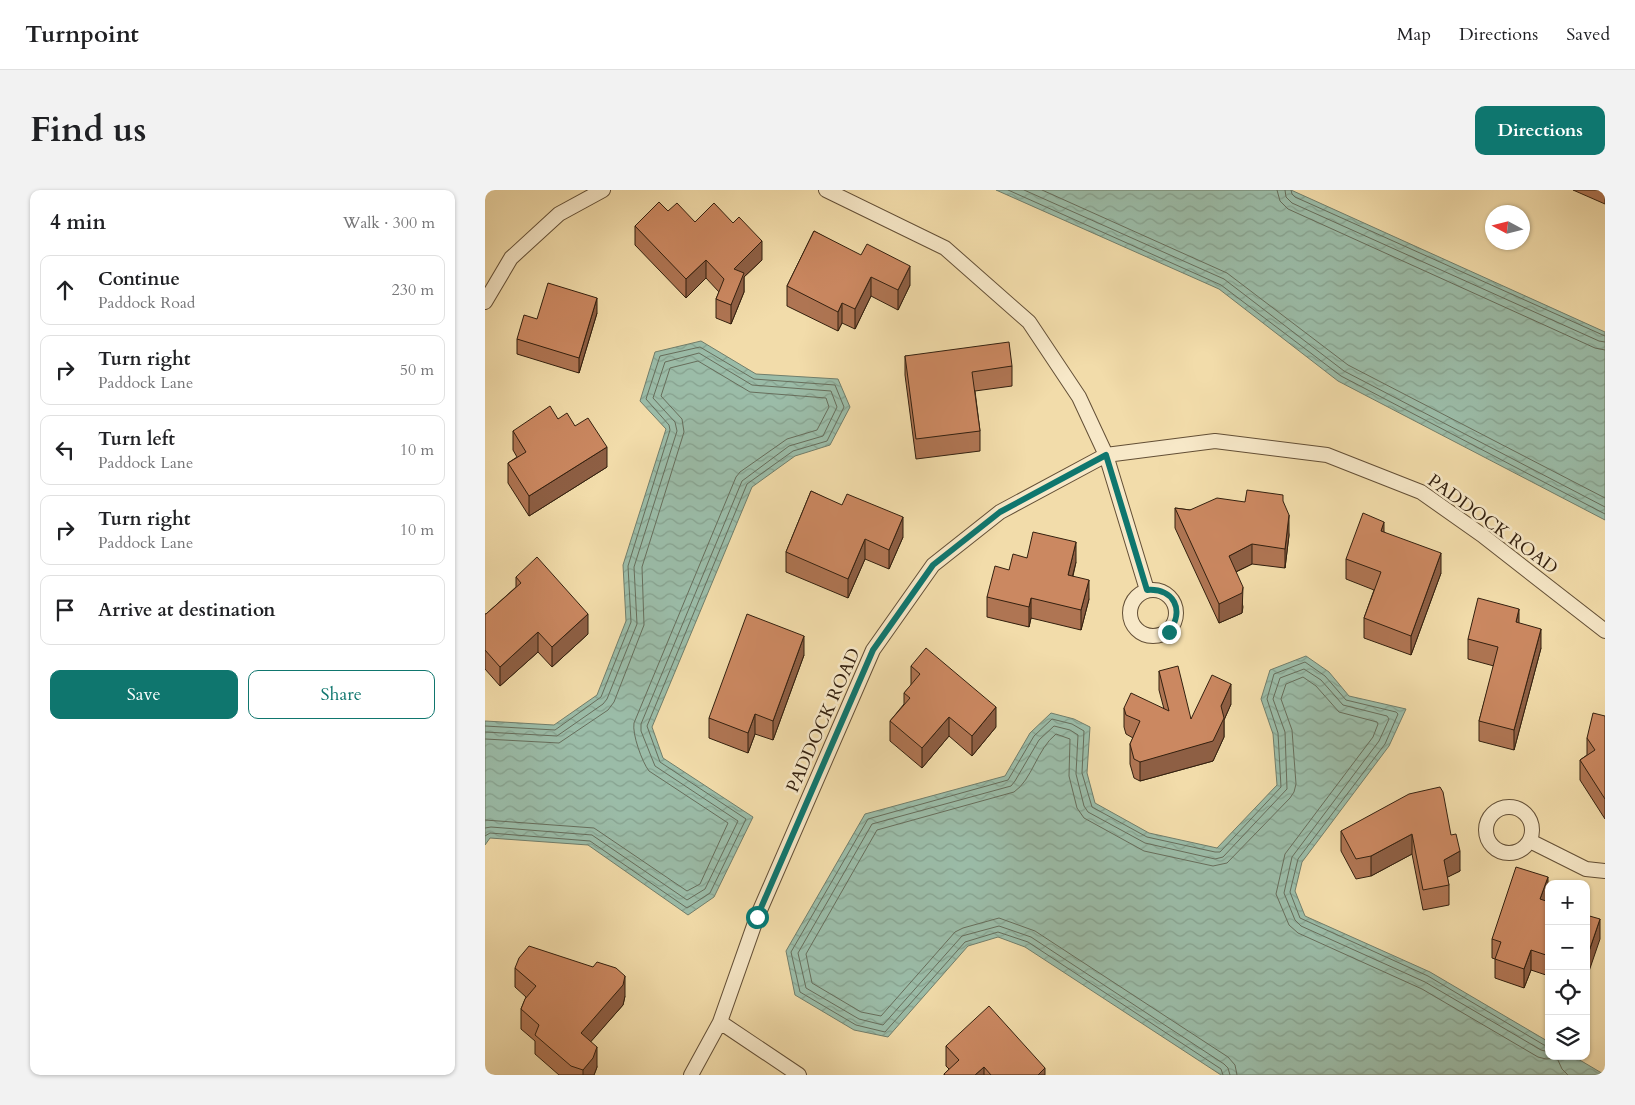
<!DOCTYPE html>
<html lang="en">
<head>
<meta charset="utf-8">
<style>
  :root { --surface:#fff; --page:#f2f2f2; --text:#202124; --muted:#757577; --line:#e0e0e0; --accent:#0f766e }
  body { margin:0; font-family:Cardo,serif; background:var(--page); color:var(--text) }
  .controls { position:absolute; right:15px; bottom:15px; display:grid; overflow:hidden; border-radius:10px; box-shadow:0 1px 4px #0004 }
  .controls button { width:45px; height:45px; display:grid; place-items:center; padding:0; border:0; border-bottom:1px solid var(--line); background:var(--surface); color:var(--text); font:25px sans-serif }
  .compass { position:absolute; left:1000px; top:15px; width:45px; height:45px; border-radius:50%; background:var(--surface); box-shadow:0 1px 4px #0004; rotate:277deg }
  .stop { position:absolute; width:15px; height:15px; margin:-11px; border:4px solid #0f766e; border-radius:50%; background:#fff }
  .stop.end { background:#0f766e; border-color:#fff; box-shadow:0 1px 5px #0008 }
  .list { margin:0; padding:0; list-style:none }
  h2 { display:flex; justify-content:space-between; align-items:center; height:65px; margin:0; padding:0 20px; font-size:21px }
  h2 small { font-size:16px; font-weight:400; color:var(--muted) }
  .list li { display:grid; grid-template-columns:32px 1fr auto; gap:15px; align-items:center; box-sizing:border-box; height:70px; margin:0 10px 10px; padding:0 10px; border:1px solid var(--line); border-radius:10px }
  .list b { display:block; font-size:19px; white-space:nowrap }
  .list p { margin:0; font-size:16px; white-space:nowrap; color:var(--muted) }
  .list em { font-size:16px; font-style:normal; color:var(--muted) }
  .actions { display:flex; gap:10px; padding:15px 20px }
  .actions a { flex:1; padding:11px 0; border:1px solid var(--accent); border-radius:10px; text-align:center; font-size:18px; color:var(--accent) }
  .actions .main { background:var(--accent); color:#fff }
  .icon { flex:none; width:28px; height:28px; fill:none; stroke:currentColor; stroke-width:2; stroke-linecap:round; stroke-linejoin:round }
  .map { position:relative; flex:none; width:1120px; height:885px; overflow:hidden; border-radius:10px }
  header { display:flex; align-items:center; gap:30px; box-sizing:border-box; height:70px; padding:0 25px; background:var(--surface); border-bottom:1px solid var(--line) }
  header strong { font-size:24px }
  nav { display:flex; gap:28px; margin-inline-start:auto; font-size:18px }
  .intro { display:flex; align-items:center; justify-content:space-between; box-sizing:border-box; height:120px; padding:0 30px }
  h1 { margin:0; font-size:35px }
  .button { padding:12px 22px; border-radius:10px; background:var(--accent); color:#fff; font-size:18px; font-weight:700 }
  main { display:flex; gap:30px; padding:0 30px }
  aside { flex:1; background:var(--surface); border-radius:10px; box-shadow:0 1px 4px #0004 }
  .map>svg:first-child { display:block }
  .water { fill:url(#water-waves); stroke:#717e6b }
  .lines { fill:none; stroke-linecap:round; stroke-linejoin:round }
  .shore { stroke:#676e5c; stroke-width:1 }
  .minor-casing { stroke:#634f36; stroke-width:16 }
  .minor { stroke:#f7e8c8; stroke-width:14 }
  .wall { fill:#af7553; stroke:#33200f }
  .shaded-wall { fill:#8e5f44; stroke:#33200f }
  .building { fill:#cb8861; stroke:#33200f }
  .route { stroke:#0f766e; stroke-width:6 }
  .labels { text-anchor:middle; stroke-width:5; stroke-linejoin:round; paint-order:stroke }
  .street-label { font-size:18px; fill:#33200f; stroke:#f7e8c8 }
</style>
</head>
<body>
<header>
<strong>Turnpoint</strong>
<nav><a>Map</a><a>Directions</a><a>Saved</a></nav>
</header>
<div class="intro"><h1>Find us</h1><a class="button">Directions</a></div>
<main>
<aside>
<h2>4 min<small>Walk · 300 m</small></h2>
<ul class="list">
<li><svg class="icon" aria-label="ahead" viewBox="0 0 24 24"><path d="M12 20V5M6 11l6-6 6 6"/></svg><div><b>Continue</b><p>Paddock Road</p></div><em>230 m</em></li>
<li><svg class="icon" aria-label="right" viewBox="0 0 24 24"><path d="M7 20v-9h11M14 6l5 5-5 5"/></svg><div><b>Turn right</b><p>Paddock Lane</p></div><em>50 m</em></li>
<li><svg class="icon" aria-label="left" viewBox="0 0 24 24"><path d="M17 20v-9H6M10 6l-5 5 5 5"/></svg><div><b>Turn left</b><p>Paddock Lane</p></div><em>10 m</em></li>
<li><svg class="icon" aria-label="right" viewBox="0 0 24 24"><path d="M7 20v-9h11M14 6l5 5-5 5"/></svg><div><b>Turn right</b><p>Paddock Lane</p></div><em>10 m</em></li>
<li><svg class="icon" aria-label="arrive" viewBox="0 0 24 24"><path d="M6 21V4h12l-3 4 3 4H6"/></svg><div><b>Arrive at destination</b></div></li>
</ul>
<div class="actions"><a class="main">Save</a><a>Share</a></div>
</aside>
<div class="map">
<svg width="1120" height="885" viewBox="0 0 1120 885">
  <defs>
    <pattern id="water-waves" width="16" height="10" patternUnits="userSpaceOnUse" patternTransform="scale(1.25)"><rect width="16" height="10" fill="#9bbca8"/><path d="M0 5q4-4 8 0t8 0" fill="none" stroke="#86a18f"/></pattern>
  </defs>
  <rect width="100%" height="100%" fill="#f2dcaa"/>
  <filter id="stains"><feTurbulence type="fractalNoise" baseFrequency=".004" numOctaves="4"/><feColorMatrix values="0 0 0 0 .2 0 0 0 0 .09 0 0 0 0 .02 0 0 0 .5 -.17"/></filter>
  <radialGradient id="worn" r=".72"><stop offset=".6" stop-color="#630" stop-opacity="0"/><stop offset="1" stop-color="#630" stop-opacity=".3"/></radialGradient>
  <!-- water -->
  <path class="water" d="M 511,0 L 806,0 L 1120,142 L 1120,330 L 853,191 L 734,99 Z
    M 216,151 L 271,184 L 353,189 L 365,217 L 345,255 L 310,266 L 267,297 L 167,537 L 178,568 L 268,627 L 229,707 L 203,725 L 103,655 L 5,648 L 0,655 L 0,531 L 69,535 L 112,505 L 141,431 L 138,375 L 181,239 L 155,211 L 170,162 Z
    M 821,466 L 844,482 L 864,506 L 921,519 L 904,556 L 817,672 L 810,701 L 820,726 L 945,782 L 1064,852 L 1064,866 L 1088,866 L 1120,885 L 736,885 L 540,757 L 513,747 L 483,756 L 403,847 L 369,840 L 310,805 L 301,761 L 380,624 L 520,586 L 545,543 L 566,523 L 589,529 L 605,537 L 602,583 L 610,613 L 664,643 L 732,658 L 792,595 L 788,544 L 776,509 L 785,480 Z"/>
  <g class="lines">
    <!-- shore -->
    <path class="shore" d="M 523,0 L 736,95 L 856,186 L 1120,324
      M 539,0 L 739,89 L 859,181 L 1120,317
      M 557,0 L 742,83 L 863,175 L 1120,308
      M 792,0 L 795,11 L 803,19 L 1110,158 L 1120,160
      M 800,0 L 801,7 L 807,13 L 1114,151 L 1120,152
      M 806,0 L 807,4 L 810,7 L 1120,146
      M 0,536 L 70,540 L 116,507 L 146,432 L 143,376 L 185,240 L 184,235 L 161,209 L 175,166 L 215,157 L 269,189 L 350,195 L 359,217 L 342,251 L 308,261 L 262,294 L 162,536 L 175,572 L 261,629 L 225,703 L 202,718 L 105,651 L 5,643 L 0,646
      M 0,542 L 72,546 L 118,514 L 122,509 L 152,434 L 149,377 L 192,241 L 190,232 L 168,208 L 180,172 L 214,163 L 267,195 L 346,201 L 352,217 L 338,246 L 304,256 L 257,291 L 156,534 L 156,541 L 170,576 L 253,631 L 220,699 L 202,710 L 107,645 L 6,637 L 0,638
      M 0,549 L 74,553 L 123,520 L 129,512 L 159,435 L 157,377 L 199,242 L 197,229 L 176,206 L 185,178 L 213,171 L 265,202 L 341,208 L 344,217 L 332,240 L 302,249 L 255,282 L 251,287 L 149,533 C 147,544 157,572 164,581 L 243,633 L 215,694 L 202,701 L 109,638 L 0,630
      M 738,885 L 736,879 L 543,752 L 513,742 L 480,752 L 400,842 L 371,835 L 315,802 L 306,762 L 383,629 L 523,590 L 549,546 L 567,529 L 587,534 L 599,541 L 597,583 L 607,617 L 662,647 L 730,662 L 735,662 L 796,597 L 793,543 L 782,509 L 789,484 L 820,472 L 840,486 L 861,510 L 911,522 L 913,524 L 900,554 L 813,669 L 805,702 L 815,728 L 943,786 L 1059,855 L 1064,856
      M 745,885 L 743,878 L 739,874 L 546,747 L 514,736 L 477,746 L 398,835 L 374,829 L 321,798 L 313,763 L 387,634 L 526,596 L 530,591 L 554,550 L 569,536 L 585,540 L 593,545 L 591,584 L 599,616 L 603,622 L 660,653 L 730,669 L 738,667 L 802,599 L 800,542 L 788,509 L 795,488 L 819,479 L 836,490 L 858,515 L 902,526 L 904,529 L 894,551 L 807,667 L 799,703 L 810,730 L 816,736 L 940,792 L 1056,860 L 1064,862
      M 752,885 L 750,875 L 743,867 L 550,741 L 514,728 L 478,738 L 470,742 L 396,826 L 376,822 L 327,793 L 321,764 L 392,640 L 529,602 C 547,590 552,559 571,544 L 585,549 L 584,586 L 592,618 L 599,628 L 659,661 L 728,676 L 742,673 L 805,608 L 809,602 L 811,594 L 807,540 L 796,509 L 801,494 L 818,487 L 831,496 L 854,522 L 892,532 L 893,534 L 888,547 L 800,664 L 791,704 L 804,735 L 813,743 L 937,799 L 1053,867 L 1061,869 L 1072,868 L 1077,879 L 1083,885"/>
    <defs>
      <path id="minor" d="M 341,0 L 460,58 L 544,132 L 594,207 L 621,265 L 662,400
        M 0,112 L 26,68 L 74,24 L 118,0
        M645 423a23 23 0 1 1 46 0a23 23 0 1 1-46 0Z
        M1001 640a23 23 0 1 1 46 0a23 23 0 1 1-46 0Z
        M 1045,651 L 1101,679 L 1120,681
        M 235,832 L 314,885
        M 206,885 L 235,832 L 272,727 L 388,460 L 448,375 L 515,322 L 621,265 L 730,251 L 842,265 L 936,302 L 997,345 L 1120,441"/>
    </defs>
    <!-- minor casing -->
    <use href="#minor" class="minor-casing"/>
    <!-- minor -->
    <use href="#minor" class="minor"/>
  </g>
  <!-- wall -->
  <path class="wall" d="M 1088,0 L 1120,0 L 1120,14 Z
    M 183,21 L 210,32 L 277,70 L 259,87 L 259,102 L 246,134 L 231,128 L 231,109 L 234,102 L 221,88 L 201,108 L 150,55 L 150,36 Z
    M 329,41 L 425,95 L 413,120 L 386,106 L 370,139 L 357,133 L 353,141 L 302,116 L 302,96 Z
    M 112,123 L 94,183 L 32,164 L 32,149 Z
    M 420,166 L 527,176 L 527,196 L 490,201 L 495,241 L 495,261 L 431,269 L 420,185 Z
    M 73,229 L 90,236 L 122,277 L 44,326 L 23,293 L 23,273 L 32,267 L 28,260 L 28,241 Z
    M 326,301 L 418,347 L 404,379 L 380,369 L 363,408 L 301,382 L 301,362 Z
    M 798,312 L 804,345 L 800,378 L 767,374 L 751,382 L 758,417 L 757,423 L 734,433 L 690,338 L 690,318 L 705,320 Z
    M 899,342 L 956,383 L 926,465 L 879,448 L 879,428 L 889,400 L 861,389 L 861,369 Z
    M 542,368 L 591,372 L 588,386 L 604,409 L 596,440 L 546,428 L 544,437 L 502,427 L 502,407 L 524,380 Z
    M 31,387 L 103,444 L 67,477 L 53,462 L 15,496 L 0,479 L 0,424 L 1,424 L 31,397 Z
    M 1034,433 L 1056,458 L 1029,560 L 994,551 L 994,531 L 1009,476 L 983,469 L 983,449 Z
    M 319,465 L 288,550 L 270,544 L 263,563 L 224,548 L 224,528 Z
    M 426,476 L 511,537 L 487,566 L 464,546 L 437,578 L 405,551 L 405,531 L 419,514 L 419,503 L 426,495 Z
    M 674,481 L 706,529 L 746,514 L 739,530 L 739,547 L 728,571 L 655,591 L 649,588 L 645,574 L 645,554 L 648,548 L 641,544 L 639,537 L 639,518 L 679,519 L 674,500 Z
    M 1120,526 L 1120,629 L 1095,590 L 1095,570 L 1102,565 L 1102,548 Z
    M 856,641 L 966,645 L 975,681 L 962,687 L 964,695 L 964,715 L 938,720 L 927,664 L 886,686 L 871,689 L 856,661 Z
    M 1063,707 L 1061,711 L 1064,712 L 1064,786 L 1046,780 L 1039,798 L 1010,788 L 1010,769 L 1007,768 L 1007,749 Z
    M 30,778 L 140,806 L 138,815 L 105,852 L 112,877 L 109,885 L 74,885 L 50,864 L 50,851 L 36,839 L 36,819 L 41,807 L 30,797 Z
    M 461,856 L 560,885 L 459,885 L 459,884 L 464,879 L 461,876 Z"/>
  <!-- shaded-wall -->
  <path class="shaded-wall" d="M 277,51 L 277,70 L 259,87 L 259,102 L 246,134 L 246,115 L 249,79 Z
    M 221,70 L 221,88 L 201,108 L 201,89 Z
    M 425,76 L 425,95 L 413,120 L 413,100 Z
    M 386,87 L 386,106 L 370,139 L 370,119 Z
    M 112,108 L 112,123 L 94,183 L 94,168 Z
    M 357,113 L 357,133 L 353,141 L 353,122 Z
    M 122,257 L 122,277 L 44,326 L 44,306 Z
    M 804,325 L 804,345 L 800,378 L 800,359 Z
    M 418,327 L 418,347 L 404,379 L 404,360 Z
    M 899,332 L 899,351 L 896,341 Z
    M 380,349 L 380,369 L 363,408 L 363,389 Z
    M 591,352 L 591,372 L 583,404 L 583,385 Z
    M 767,354 L 767,374 L 744,385 L 744,366 Z
    M 956,363 L 956,383 L 926,465 L 926,446 Z
    M 604,390 L 604,409 L 596,440 L 596,420 Z
    M 758,397 L 757,423 L 734,433 L 734,414 Z
    M 546,408 L 546,428 L 544,437 L 544,417 Z
    M 1034,419 L 1034,438 L 1031,432 Z
    M 103,424 L 103,444 L 67,477 L 67,457 Z
    M 1056,439 L 1056,458 L 1029,560 L 1029,540 Z
    M 53,442 L 53,462 L 15,496 L 15,477 Z
    M 319,446 L 319,465 L 288,550 L 288,531 Z
    M 746,494 L 746,514 L 739,530 L 739,547 L 728,571 L 655,591 L 655,572 L 736,516 Z
    M 511,517 L 511,537 L 487,566 L 487,546 Z
    M 270,524 L 270,544 L 263,563 L 263,543 Z
    M 464,527 L 464,546 L 437,578 L 437,558 Z
    M 927,644 L 927,664 L 886,686 L 886,666 Z
    M 975,661 L 975,681 L 959,689 L 959,670 Z
    M 1063,687 L 1063,707 L 1055,729 L 1055,709 Z
    M 1115,729 L 1115,749 L 1101,790 L 1101,770 Z
    M 1046,760 L 1046,780 L 1039,798 L 1039,779 Z
    M 140,786 L 140,806 L 138,815 L 96,863 L 96,843 Z
    M 112,857 L 112,877 L 109,885 L 98,885 L 98,880 Z
    M 499,877 L 499,885 L 490,885 Z
    M 560,878 L 560,885 L 553,885 Z"/>
  <!-- building -->
  <path class="building" d="M 174,12 L 183,21 L 192,13 L 210,32 L 229,13 L 248,33 L 254,27 L 277,51 L 249,79 L 259,83 L 246,115 L 231,109 L 239,89 L 221,70 L 201,89 L 150,36 Z
    M 329,41 L 376,65 L 382,54 L 425,76 L 413,100 L 386,87 L 370,119 L 357,113 L 353,122 L 302,96 Z
    M 63,93 L 112,108 L 94,168 L 32,149 L 39,125 L 52,129 Z
    M 524,152 L 527,176 L 487,182 L 495,241 L 431,249 L 420,166 Z
    M 65,216 L 73,229 L 82,223 L 90,236 L 103,228 L 122,257 L 44,306 L 23,273 L 41,262 L 28,241 Z
    M 762,300 L 798,305 L 798,311 L 804,325 L 800,359 L 767,354 L 744,366 L 758,397 L 757,403 L 734,414 L 690,318 L 705,320 L 732,308 L 760,312 Z
    M 326,301 L 357,315 L 362,304 L 418,327 L 404,360 L 380,349 L 363,389 L 301,362 Z
    M 878,323 L 899,332 L 896,341 L 956,363 L 926,446 L 879,428 L 896,382 L 861,369 Z
    M 548,342 L 591,352 L 583,385 L 604,390 L 596,420 L 546,408 L 544,417 L 502,407 L 510,376 L 524,380 L 528,364 L 542,368 Z
    M 52,367 L 103,424 L 67,457 L 53,442 L 15,477 L 0,460 L 0,424 L 1,424 L 36,393 L 31,387 Z
    M 993,408 L 1034,419 L 1031,432 L 1056,439 L 1029,540 L 994,531 L 1013,457 L 983,449 Z
    M 262,424 L 319,446 L 288,531 L 270,524 L 263,543 L 224,528 Z
    M 441,458 L 511,517 L 487,546 L 464,527 L 437,558 L 405,531 L 425,508 L 419,503 L 435,484 L 426,476 Z
    M 693,476 L 706,529 L 727,485 L 746,494 L 736,516 L 739,528 L 728,551 L 655,572 L 649,569 L 645,554 L 655,531 L 641,525 L 639,518 L 646,503 L 684,521 L 674,481 Z
    M 1108,523 L 1120,526 L 1120,609 L 1095,570 L 1110,560 L 1102,548 Z
    M 955,597 L 958,602 L 966,645 L 971,644 L 975,661 L 959,670 L 964,695 L 938,700 L 927,644 L 886,666 L 871,669 L 856,641 L 924,604 Z
    M 1031,677 L 1063,687 L 1055,709 L 1064,712 L 1064,766 L 1046,760 L 1039,779 L 1010,769 L 1016,752 L 1007,749 Z
    M 1101,725 L 1115,729 L 1101,770 Z
    M 44,756 L 108,777 L 112,772 L 131,778 L 140,786 L 138,795 L 96,843 L 112,857 L 108,868 L 98,880 L 86,876 L 50,845 L 54,835 L 36,819 L 40,809 L 51,796 L 30,778 L 34,768 Z
    M 504,816 L 560,878 L 553,885 L 506,885 L 499,877 L 490,885 L 460,885 L 459,884 L 474,870 L 461,856 Z"/>
  <g class="lines">
    <!-- route -->
    <path class="route" d="M 272,727 L 388,460 L 448,375 L 515,322 L 621,265 L 662,400 C 689,398 700,420 684,442"/>
  </g>
  <g class="labels">
    <!-- street labels -->
    <g class="street-label">
      <text transform="translate(1008 334) rotate(36)" y="6">PADDOCK ROAD</text>
      <text transform="translate(338 530) rotate(-66)" y="6">PADDOCK ROAD</text>
    </g>
  </g>
  <rect width="100%" height="100%" filter="url(#stains)"/>
  <rect width="100%" height="100%" fill="url(#worn)"/>
</svg>
<div class="controls">
<button>+</button>
<button>−</button>
<button><svg class="icon" aria-label="locate" viewBox="0 0 24 24"><circle cx="12" cy="12" r="6"/><path d="M12 2v4M12 18v4M2 12h4M18 12h4"/></svg></button>
<button><svg class="icon" aria-label="layers" viewBox="0 0 24 24"><path d="M12 4l9 5-9 5-9-5zM3 14l9 5 9-5"/></svg></button>
</div>
<svg class="compass" viewBox="-18 -18 36 36"><path d="M0-13l5 13h-10z" fill="#e53935"/><path d="M0 13l5-13h-10z" fill="#757577"/></svg>
<div class="stop" style="left:272px;top:727px"></div>
<div class="stop end" style="left:684px;top:442px"></div>
</div>
</main>
</body>
</html>
